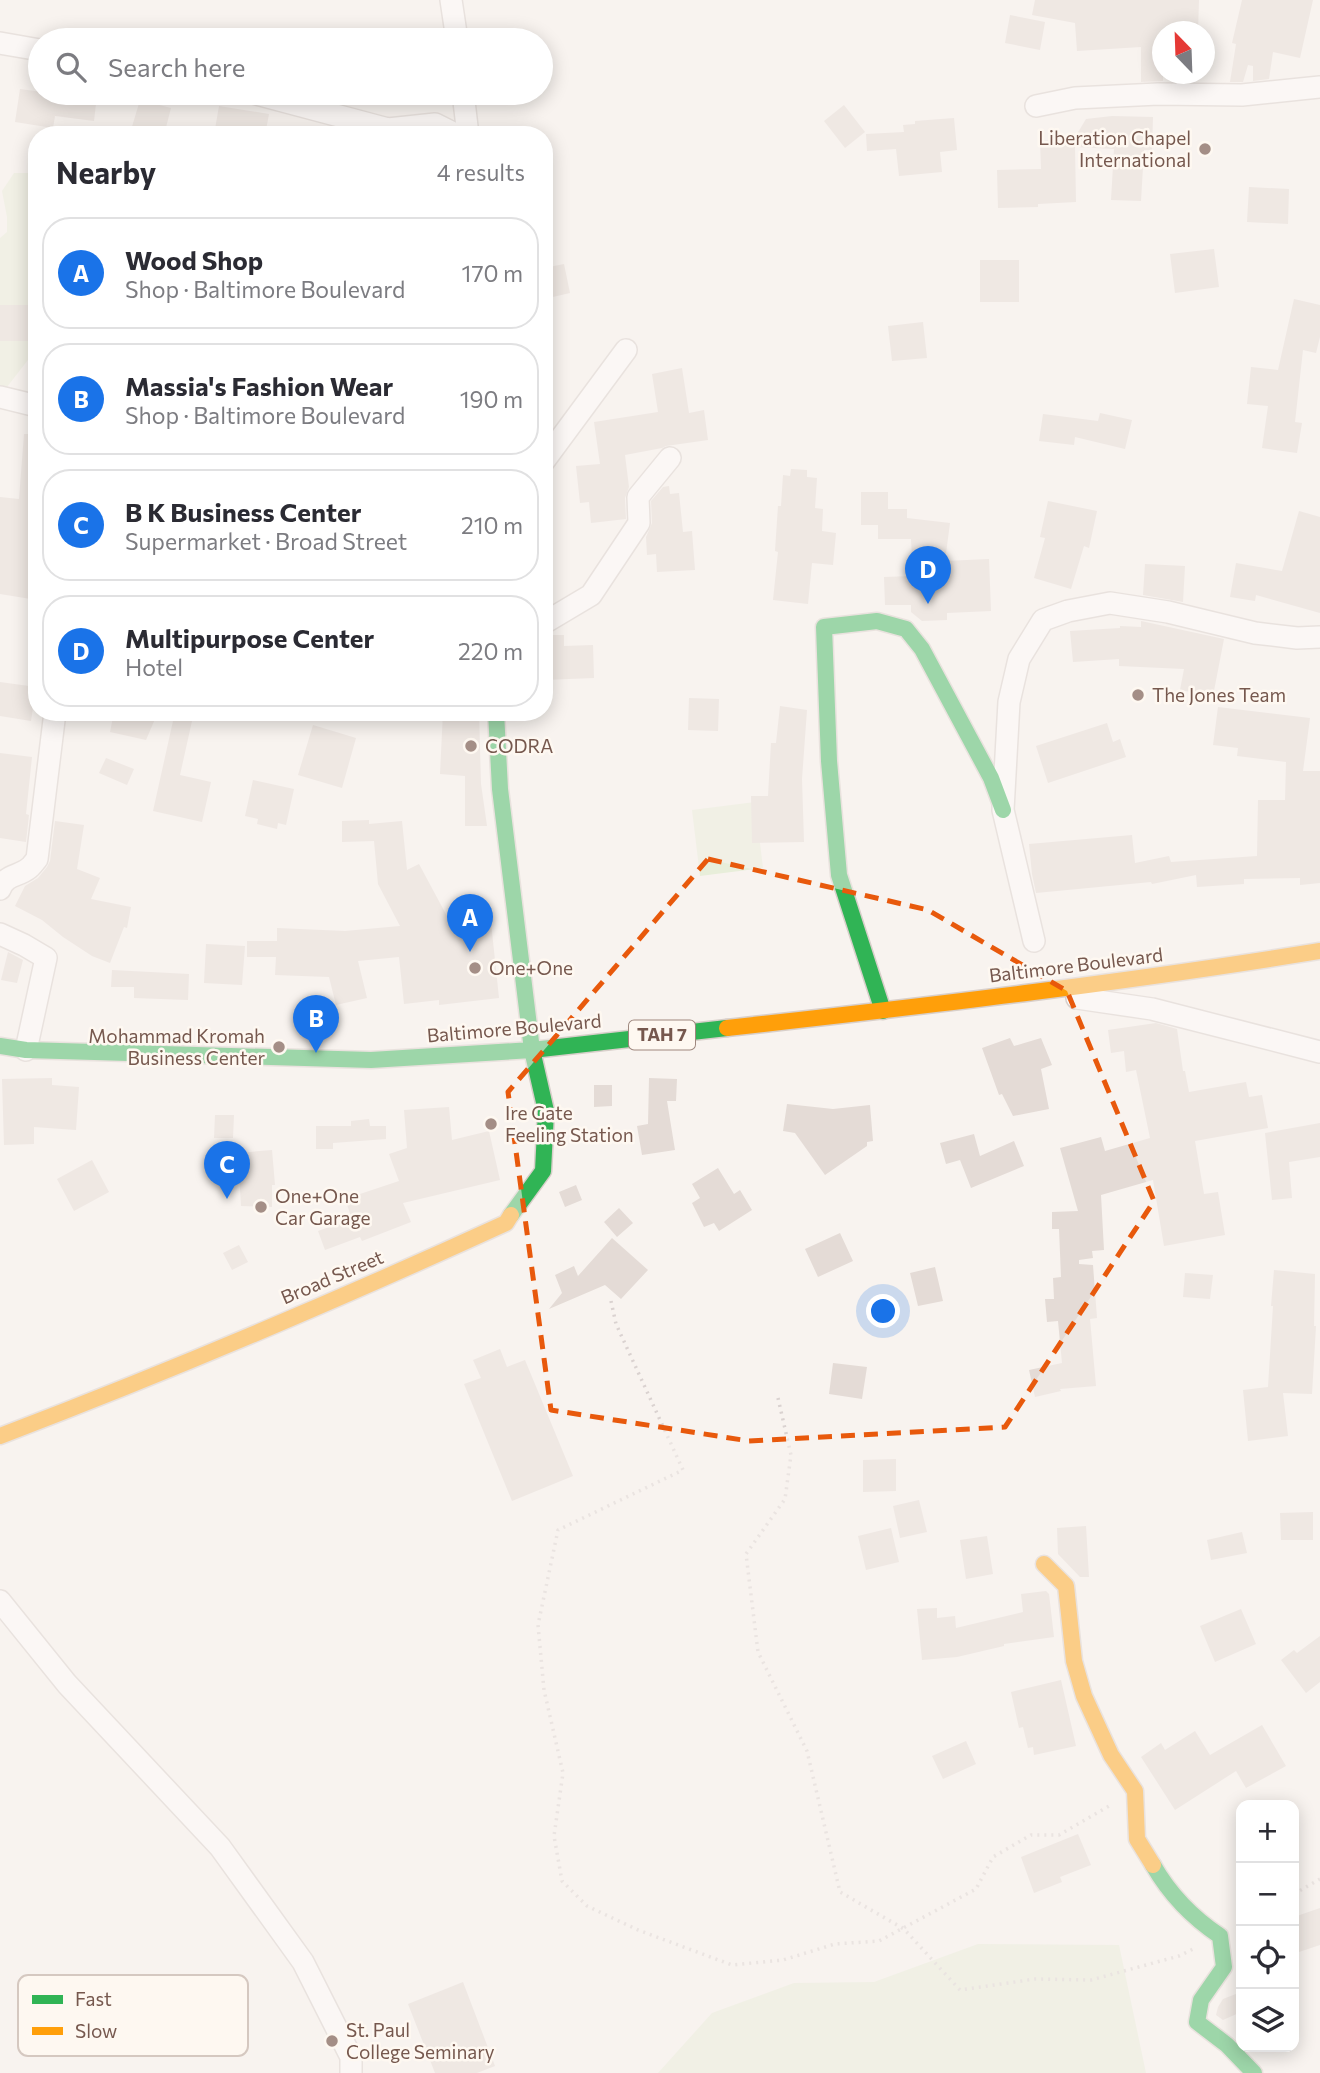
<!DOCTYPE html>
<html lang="en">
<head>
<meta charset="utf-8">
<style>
  :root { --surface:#fff; --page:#f2f2f3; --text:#2b2b33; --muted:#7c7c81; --line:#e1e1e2; --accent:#1a73e8 }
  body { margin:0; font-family:Commissioner,sans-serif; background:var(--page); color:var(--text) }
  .controls { position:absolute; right:21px; bottom:21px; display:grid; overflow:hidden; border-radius:14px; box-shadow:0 4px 18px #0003 }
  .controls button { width:63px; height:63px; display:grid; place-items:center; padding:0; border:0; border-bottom:2px solid var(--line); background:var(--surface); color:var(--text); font:35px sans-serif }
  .compass { position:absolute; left:1152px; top:21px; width:63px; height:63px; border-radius:50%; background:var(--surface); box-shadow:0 4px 18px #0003; rotate:337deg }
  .you { position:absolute; left:884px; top:1312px; width:24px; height:24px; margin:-18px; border:5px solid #fff; border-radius:50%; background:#1a73e8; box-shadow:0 0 0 10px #1a73e833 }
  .badge { display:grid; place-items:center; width:46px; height:46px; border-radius:50%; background:var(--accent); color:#fff; font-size:23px; font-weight:700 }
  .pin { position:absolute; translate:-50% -58px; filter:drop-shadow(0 2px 4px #0008) }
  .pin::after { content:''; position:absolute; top:37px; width:24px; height:21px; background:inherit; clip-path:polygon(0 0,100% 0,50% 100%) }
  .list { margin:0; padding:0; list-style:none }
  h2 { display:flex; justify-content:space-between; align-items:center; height:91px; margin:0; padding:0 28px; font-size:30px }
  h2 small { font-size:23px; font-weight:400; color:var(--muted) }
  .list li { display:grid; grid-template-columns:46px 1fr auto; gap:21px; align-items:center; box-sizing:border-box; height:112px; margin:0 14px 14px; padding:0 14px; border:2px solid var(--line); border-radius:28px }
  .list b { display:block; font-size:26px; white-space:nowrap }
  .list p { margin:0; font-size:23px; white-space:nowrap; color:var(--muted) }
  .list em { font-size:23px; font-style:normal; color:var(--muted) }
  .icon { flex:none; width:38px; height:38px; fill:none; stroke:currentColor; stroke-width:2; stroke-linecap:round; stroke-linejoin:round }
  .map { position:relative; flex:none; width:1320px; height:2073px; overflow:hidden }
  .search { position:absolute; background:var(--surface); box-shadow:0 4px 18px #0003; left:28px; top:28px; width:525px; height:77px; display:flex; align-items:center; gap:18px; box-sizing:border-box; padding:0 24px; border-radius:38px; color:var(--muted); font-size:26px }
  .panel { position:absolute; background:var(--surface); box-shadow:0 4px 18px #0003; left:28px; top:126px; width:525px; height:595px; border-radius:28px }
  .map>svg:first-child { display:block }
  .green { fill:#e8eeda }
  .building { fill:#e4dbd6 }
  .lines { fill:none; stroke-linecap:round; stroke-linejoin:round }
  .street-casing { stroke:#d7cfcb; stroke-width:24 }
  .fast-casing { stroke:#d8cfca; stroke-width:19 }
  .slow-casing { stroke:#d8cfca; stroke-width:19 }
  .path { stroke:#dad2d0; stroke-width:3.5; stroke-dasharray:2 5; stroke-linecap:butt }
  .street { stroke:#fefdfd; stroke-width:21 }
  .fast { stroke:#30b455; stroke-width:16 }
  .slow { stroke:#ff9f0a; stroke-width:16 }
  .marked { fill:none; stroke:#e8590c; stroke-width:5; stroke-dasharray:14 9; stroke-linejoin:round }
  .poi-dot { fill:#a48e86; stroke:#fef8f1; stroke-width:2.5 }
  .labels { text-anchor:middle; stroke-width:5; stroke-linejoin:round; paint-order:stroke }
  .shield { fill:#fef8f1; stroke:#9f887f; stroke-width:2 }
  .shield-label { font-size:18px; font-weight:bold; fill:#76584e }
  .poi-label { font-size:19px; fill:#76584e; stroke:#fef8f1; text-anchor:start }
  .street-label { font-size:19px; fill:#76584e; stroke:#fef8f1 }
  .key { fill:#fef8f1; stroke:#d5c8c0; stroke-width:2 }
  .key-label { font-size:19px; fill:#76584e }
</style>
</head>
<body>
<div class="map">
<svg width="1320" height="2073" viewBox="0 0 1320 2073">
  <rect width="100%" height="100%" fill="#f8f3ef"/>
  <!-- green -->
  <path class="green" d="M 14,173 L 37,173 L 37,336 L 31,356 L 7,387 L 0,388 L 0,238 L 7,232 L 7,217 L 2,191 Z
    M 755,802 L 763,868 L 700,876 L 692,810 Z
    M 978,1944 L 1119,1945 L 1146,2073 L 658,2073 L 712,2013 L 794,1983 L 874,1982 Z"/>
  <!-- building -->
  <path class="building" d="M 1035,0 L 1199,0 L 1198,32 L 1163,32 L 1163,81 L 1141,82 L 1141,47 L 1077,51 L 1075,23 L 1032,15 Z
    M 1242,0 L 1313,0 L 1300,58 L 1273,52 L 1269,79 L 1253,81 L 1253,66 L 1248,65 L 1243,82 L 1230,82 L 1236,44 L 1232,43 Z
    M 1010,15 L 1045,22 L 1040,50 L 1005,43 Z
    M 20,89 L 71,96 L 71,93 L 97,95 L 94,121 L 55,116 L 53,128 L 15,122 Z
    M 140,100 L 171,108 L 164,135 L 148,135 L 131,130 Z
    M 844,105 L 865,132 L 845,148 L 824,121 Z
    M 219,106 L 269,114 L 265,135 L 214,135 Z
    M 1112,116 L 1153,117 L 1152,150 L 1144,150 L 1141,201 L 1111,200 L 1114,149 L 1075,147 L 1076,202 L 1038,204 L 1038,207 L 998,208 L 997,170 L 1041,169 L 1040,141 L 1074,139 L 1086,119 Z
    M 954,118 L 957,150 L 940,152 L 942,172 L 899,176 L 896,149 L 867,151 L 866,134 L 904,132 L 903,125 L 915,124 L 915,121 Z
    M 1249,187 L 1289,189 L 1288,224 L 1247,222 Z
    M 1214,249 L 1219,287 L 1175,293 L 1170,254 Z
    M 980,260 L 1019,260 L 1019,302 L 980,302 Z
    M 564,264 L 570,293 L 544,299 L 544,268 Z
    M 1294,299 L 1320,305 L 1320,337 L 1316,353 L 1303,350 L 1295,422 L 1302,423 L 1297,453 L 1262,448 L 1268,406 L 1247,404 L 1251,367 L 1278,370 Z
    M 0,305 L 37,305 L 37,341 L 0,341 Z
    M 923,322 L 927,358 L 892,361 L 888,326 Z
    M 682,368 L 689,413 L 704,410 L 708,440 L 666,446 L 662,448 L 625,455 L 629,487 L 625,498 L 626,519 L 591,523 L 589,502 L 580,503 L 576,466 L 600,464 L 594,422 L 658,412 L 652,374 Z
    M 1100,413 L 1132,420 L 1125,449 L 1075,437 L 1074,445 L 1039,441 L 1043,414 L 1098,421 Z
    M 24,434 L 37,434 L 37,600 L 0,594 L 0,497 L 19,499 Z
    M 791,469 L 807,470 L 807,477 L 817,478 L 815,508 L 823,509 L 822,531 L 836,533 L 833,565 L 812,563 L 808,604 L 773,600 L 778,552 L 775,551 L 778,506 L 781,506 L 783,475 L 790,476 Z
    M 669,486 L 670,494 L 679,493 L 683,532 L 692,531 L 695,570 L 657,572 L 656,554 L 647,555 L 646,537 L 652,523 L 651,501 L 663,487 Z
    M 861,492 L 888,492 L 888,509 L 907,509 L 907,518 L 950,523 L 945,561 L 989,559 L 991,611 L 947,613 L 947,620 L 922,621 L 911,612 L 911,605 L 885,605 L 884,577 L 913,576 L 911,539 L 878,539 L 878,525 L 861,525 Z
    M 1048,501 L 1097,511 L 1089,548 L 1084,546 L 1071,589 L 1034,578 L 1045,538 L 1040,537 Z
    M 1299,511 L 1320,517 L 1320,613 L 1256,595 L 1255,601 L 1230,597 L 1236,563 L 1282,571 Z
    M 1145,564 L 1185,566 L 1183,602 L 1143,595 Z
    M 1141,621 L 1224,639 L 1213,696 L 1180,690 L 1184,669 L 1119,666 L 1119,659 L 1073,662 L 1070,631 L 1120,628 L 1120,626 L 1141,627 Z
    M 548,635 L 564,635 L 564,646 L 593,645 L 594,678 L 544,680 L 544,636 Z
    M 0,682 L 36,687 L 31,721 L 0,716 Z
    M 689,698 L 719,699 L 718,731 L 688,730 Z
    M 780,706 L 807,710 L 802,779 L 804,842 L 752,843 L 751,796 L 768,796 L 771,743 L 776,743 Z
    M 1218,707 L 1310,718 L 1303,771 L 1320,771 L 1320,883 L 1300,885 L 1300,878 L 1244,879 L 1244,884 L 1197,887 L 1196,875 L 1152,884 L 1151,882 L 1036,893 L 1032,874 L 1029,844 L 1132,835 L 1135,863 L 1169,856 L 1171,862 L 1257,856 L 1258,800 L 1285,800 L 1286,762 L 1237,756 L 1238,748 L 1213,745 Z
    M 114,712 L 158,712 L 146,740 L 110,732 Z
    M 175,712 L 194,712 L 180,775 L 211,782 L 202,822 L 153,811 Z
    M 443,712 L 479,712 L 481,784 L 487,826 L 465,826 L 465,776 L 440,774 Z
    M 1107,723 L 1113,742 L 1120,739 L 1126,757 L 1048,783 L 1036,746 Z
    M 313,725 L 356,738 L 342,788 L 298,775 Z
    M 0,753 L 32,757 L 26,814 L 29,815 L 26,842 L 0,838 Z
    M 106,758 L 134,769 L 127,785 L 99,773 Z
    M 253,780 L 294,789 L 286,825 L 278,823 L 277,829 L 257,824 L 258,819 L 245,816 Z
    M 369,820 L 369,824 L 402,821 L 407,870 L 419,864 L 448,918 L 490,913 L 499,998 L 439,1005 L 439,1000 L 404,1004 L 399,957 L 358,961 L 367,998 L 336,1005 L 329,977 L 275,975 L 276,957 L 247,957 L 247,941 L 277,941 L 277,928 L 345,931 L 400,926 L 378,884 L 374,841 L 342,842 L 342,821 Z
    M 55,821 L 84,825 L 77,869 L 100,878 L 91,899 L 131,907 L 127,928 L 124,927 L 110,963 L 92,956 L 63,937 L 42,920 L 15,906 L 25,886 L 38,878 L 47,867 L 50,861 Z
    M 206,944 L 245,946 L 242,985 L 204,983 Z
    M 8,952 L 23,960 L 17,983 L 1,980 Z
    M 112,970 L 189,974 L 188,1000 L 134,998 L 134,987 L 111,987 Z
    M 1156,1023 L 1177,1029 L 1183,1071 L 1185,1071 L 1189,1092 L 1246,1082 L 1249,1097 L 1262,1095 L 1268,1128 L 1195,1141 L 1204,1194 L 1218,1192 L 1225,1235 L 1164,1246 L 1153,1180 L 1101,1195 L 1104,1250 L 1092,1251 L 1093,1258 L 1079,1260 L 1079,1264 L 1093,1265 L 1097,1318 L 1090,1319 L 1096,1386 L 1060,1389 L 1061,1391 L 1035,1397 L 1029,1370 L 1062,1363 L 1058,1321 L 1047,1322 L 1045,1299 L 1054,1299 L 1053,1278 L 1061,1277 L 1059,1229 L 1052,1229 L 1052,1212 L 1078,1211 L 1060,1148 L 1101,1137 L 1105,1151 L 1150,1138 L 1136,1070 L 1126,1072 L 1124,1051 L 1111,1053 L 1108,1030 Z
    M 1010,1038 L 1014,1046 L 1041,1038 L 1052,1065 L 1041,1069 L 1049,1109 L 1013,1116 L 1002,1094 L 999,1095 L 982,1048 Z
    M 52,1078 L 52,1085 L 79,1087 L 76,1130 L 34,1127 L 34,1144 L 4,1145 L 2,1079 Z
    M 649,1078 L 677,1079 L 676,1101 L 667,1101 L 675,1150 L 642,1155 L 637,1126 L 648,1124 Z
    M 594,1085 L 612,1085 L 612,1106 L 594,1107 Z
    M 787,1104 L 833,1109 L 870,1105 L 873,1141 L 867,1142 L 867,1146 L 825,1175 L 795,1133 L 783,1131 Z
    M 449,1107 L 452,1140 L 489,1131 L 500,1180 L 403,1203 L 411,1222 L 362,1241 L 360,1237 L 325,1250 L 318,1231 L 352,1219 L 345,1199 L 399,1181 L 389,1154 L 407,1148 L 404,1110 Z
    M 215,1115 L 234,1115 L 233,1138 L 214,1138 Z
    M 369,1119 L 370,1126 L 386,1126 L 386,1139 L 333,1143 L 333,1149 L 316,1149 L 316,1126 L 351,1126 L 351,1121 Z
    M 1320,1123 L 1320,1157 L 1289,1162 L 1292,1198 L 1272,1200 L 1265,1133 Z
    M 974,1134 L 980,1156 L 1014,1141 L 1024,1166 L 971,1188 L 960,1160 L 946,1164 L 940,1143 Z
    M 272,1150 L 275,1185 L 272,1185 L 272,1207 L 241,1206 L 238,1153 Z
    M 92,1160 L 109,1192 L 74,1211 L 57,1179 Z
    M 718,1168 L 734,1194 L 740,1190 L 752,1210 L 719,1231 L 714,1223 L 704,1227 L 692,1203 L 700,1198 L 692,1184 Z
    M 576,1185 L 582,1200 L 565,1207 L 559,1192 Z
    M 619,1208 L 633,1223 L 617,1237 L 604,1222 Z
    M 840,1233 L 853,1261 L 818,1277 L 805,1249 Z
    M 612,1238 L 648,1270 L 621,1299 L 605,1285 L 549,1309 L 562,1293 L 555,1275 L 574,1266 L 578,1276 Z
    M 239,1245 L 248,1262 L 232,1270 L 223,1253 Z
    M 935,1267 L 943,1301 L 918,1306 L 910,1273 Z
    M 1274,1270 L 1315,1274 L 1314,1326 L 1316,1326 L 1312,1394 L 1283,1393 L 1288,1436 L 1248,1441 L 1243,1390 L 1268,1387 L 1273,1306 L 1271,1306 Z
    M 1185,1273 L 1213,1275 L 1210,1299 L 1183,1297 Z
    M 500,1349 L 507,1367 L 525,1360 L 573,1476 L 512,1501 L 464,1384 L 481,1378 L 473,1360 Z
    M 833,1363 L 867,1367 L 862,1399 L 829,1394 Z
    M 896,1459 L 896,1491 L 863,1492 L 863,1460 Z
    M 919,1500 L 927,1532 L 900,1538 L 893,1506 Z
    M 1313,1512 L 1313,1540 L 1281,1540 L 1280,1513 Z
    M 1086,1526 L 1089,1577 L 1080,1577 L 1058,1554 L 1057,1528 Z
    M 891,1528 L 899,1562 L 866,1570 L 858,1536 Z
    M 1242,1532 L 1247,1553 L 1211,1560 L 1207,1540 Z
    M 987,1536 L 993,1574 L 966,1579 L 960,1540 Z
    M 1046,1591 L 1049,1594 L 1054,1637 L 1004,1644 L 1004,1646 L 957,1657 L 922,1660 L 917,1609 L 937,1608 L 937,1618 L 955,1616 L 956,1628 L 1023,1612 L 1021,1594 Z
    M 1241,1609 L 1256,1644 L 1215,1662 L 1200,1626 Z
    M 1320,1636 L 1320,1682 L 1306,1693 L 1281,1660 L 1294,1650 L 1297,1653 Z
    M 1061,1680 L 1076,1746 L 1034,1755 L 1033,1747 L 1028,1748 L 1023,1727 L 1019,1728 L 1011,1692 Z
    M 1262,1725 L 1286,1766 L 1246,1788 L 1236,1771 L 1175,1810 L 1141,1757 L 1161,1743 L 1165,1750 L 1195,1731 L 1210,1755 Z
    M 966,1741 L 976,1764 L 943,1779 L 932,1756 Z
    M 1078,1834 L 1091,1865 L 1060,1877 L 1062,1882 L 1034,1893 L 1021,1857 Z
    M 1320,1908 L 1320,1945 L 1299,1952 L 1294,1934 L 1294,1917 Z
    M 463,1982 L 495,2066 L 477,2073 L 435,2073 L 408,2004 Z
    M 1241,1992 L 1241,2012 L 1223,2020 L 1216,2015 L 1218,2007 L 1223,1999 Z"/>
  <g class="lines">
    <defs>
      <path id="street" d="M 451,0 L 457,40
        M 0,43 L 40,50
        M 253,93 L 388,129 L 435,124 L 457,135
        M 463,93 L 468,135
        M 1036,106 L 1075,98 L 1158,94 L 1242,95 L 1320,87
        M 0,397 L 37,406
        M 544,461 L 626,350
        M 544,623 L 591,595 L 639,523 L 638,497 L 670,458
        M 0,889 C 6,874 18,877 29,868 C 31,867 35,861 37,859 L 55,712
        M 0,934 L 24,945 L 46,958 L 26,1050
        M 1034,941 L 1003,810 L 1009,702 L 1019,659 L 1043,620 L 1068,611 L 1110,603 L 1168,612 L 1255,633 L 1297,638 L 1320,637
        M 1077,998 L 1152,1009 L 1320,1052
        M 0,1601 L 67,1684 L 220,1847 L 303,1962 L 351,2057 L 351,2073"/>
      <path id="fast" d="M 496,712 L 500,789 L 532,1050 L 546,1111 L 543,1171 L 511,1215
        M 883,1011 L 839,875 L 829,761 L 824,627 L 877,621 L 906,629 L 922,649 L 991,778 L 1003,810
        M 0,1046 L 26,1050 L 371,1060 L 532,1050 L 727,1028
        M 1153,1865 C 1169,1893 1193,1918 1220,1936 L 1224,1967 L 1201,2000 L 1197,2022 L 1227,2045 L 1254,2073"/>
      <path id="slow" d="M 727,1028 C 925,1006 1123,983 1320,951
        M 0,1436 C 171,1371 340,1299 506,1223 L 511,1215
        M 1044,1564 L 1066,1586 L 1074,1661 L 1084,1696 L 1111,1755 L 1135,1791 L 1137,1839 L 1153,1865"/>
    </defs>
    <!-- street casing -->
    <use href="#street" class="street-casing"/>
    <!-- fast casing -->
    <use href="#fast" class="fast-casing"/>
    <!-- slow casing -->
    <use href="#slow" class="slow-casing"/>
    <!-- path -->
    <path class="path" d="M 611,1301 L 616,1324 L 683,1470 L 558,1530 L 538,1625 L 544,1690 L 563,1773 L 554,1836 L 562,1881 L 587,1906 L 638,1930 L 732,1965 L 783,1960 L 835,1944 L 879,1941 L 976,1889 L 993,1857 L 1031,1835 L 1059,1835 L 1111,1805
      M 778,1398 L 791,1455 L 785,1499 L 746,1554 L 758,1652 L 807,1751 L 840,1892 L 904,1929 L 960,1990 L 1035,1979 L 1091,1980 L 1179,1956 L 1193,1949
      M 1294,1894 L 1320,1879"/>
    <!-- street -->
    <use href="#street" class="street"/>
    <!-- fast -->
    <use href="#fast" class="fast"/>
    <!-- slow -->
    <use href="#slow" class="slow"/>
  </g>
  <!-- marked area -->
  <path d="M0 0H1320V2073H0ZM 708,859 L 928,910 L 1067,991 L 1154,1201 L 1005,1427 L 749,1441 L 551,1410 L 508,1092 Z" fill="#f8f3ef" fill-opacity=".55" fill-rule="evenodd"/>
  <path class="marked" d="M 708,859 L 928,910 L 1067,991 L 1154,1201 L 1005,1427 L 749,1441 L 551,1410 L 508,1092 Z"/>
  <!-- markers -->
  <g class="poi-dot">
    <circle cx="1205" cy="149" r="7"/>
    <circle cx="1138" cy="695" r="7"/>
    <circle cx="471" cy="746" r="7"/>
    <circle cx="475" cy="968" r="7"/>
    <circle cx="279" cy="1047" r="7"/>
    <circle cx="491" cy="1124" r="7"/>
    <circle cx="261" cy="1207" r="7"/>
    <circle cx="332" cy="2041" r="7"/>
  </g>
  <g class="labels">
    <!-- shield labels -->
    <rect class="shield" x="629" y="1020.5" width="66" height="29" rx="5"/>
    <g class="shield-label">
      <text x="662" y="1041">TAH 7</text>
    </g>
    <!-- poi labels -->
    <g class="poi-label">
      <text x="1191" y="145" text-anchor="end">Liberation Chapel<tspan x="1191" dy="22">International</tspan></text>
      <text x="1152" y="702">The Jones Team</text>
      <text x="485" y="753">CODRA</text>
      <text x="489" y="975">One+One</text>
      <text x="265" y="1043" text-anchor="end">Mohammad Kromah<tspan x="265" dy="22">Business Center</tspan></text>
      <text x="505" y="1120">Ire Gate<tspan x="505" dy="22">Feeling Station</tspan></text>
      <text x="275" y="1203">One+One<tspan x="275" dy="22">Car Garage</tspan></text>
      <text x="346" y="2037">St. Paul<tspan x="346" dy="22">College Seminary</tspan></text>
    </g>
    <!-- street labels -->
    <g class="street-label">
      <text transform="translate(1076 965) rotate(-7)" y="7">Baltimore Boulevard</text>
      <text transform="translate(514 1028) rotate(-5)" y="7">Baltimore Boulevard</text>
      <text transform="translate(332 1277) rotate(-23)" y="7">Broad Street</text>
    </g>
  </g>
  <!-- legend -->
  <rect x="18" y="1975" width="230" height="81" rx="10" class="key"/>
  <rect x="32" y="1995" width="31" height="9" fill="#30b455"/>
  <rect x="32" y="2027" width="31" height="8" fill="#ff9f0a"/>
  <g class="key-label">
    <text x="75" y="2006">Fast</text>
    <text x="75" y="2038">Slow</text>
  </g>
</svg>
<div class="controls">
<button>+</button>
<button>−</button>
<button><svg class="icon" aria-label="locate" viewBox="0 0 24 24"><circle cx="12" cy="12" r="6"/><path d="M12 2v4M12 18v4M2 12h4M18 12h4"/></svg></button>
<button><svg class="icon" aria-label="layers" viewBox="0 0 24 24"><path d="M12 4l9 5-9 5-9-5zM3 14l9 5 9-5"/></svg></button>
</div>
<svg class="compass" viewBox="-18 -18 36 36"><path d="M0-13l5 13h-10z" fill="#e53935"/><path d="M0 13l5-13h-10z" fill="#7c7c81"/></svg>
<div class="you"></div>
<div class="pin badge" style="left:470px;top:952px">A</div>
<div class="pin badge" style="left:316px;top:1053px">B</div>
<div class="pin badge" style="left:227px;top:1199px">C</div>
<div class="pin badge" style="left:928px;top:604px">D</div>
<div class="search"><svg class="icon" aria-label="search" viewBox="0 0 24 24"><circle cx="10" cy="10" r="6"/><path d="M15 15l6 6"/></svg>Search here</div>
<section class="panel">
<h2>Nearby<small>4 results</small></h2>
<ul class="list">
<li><span class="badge">A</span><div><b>Wood Shop</b><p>Shop · Baltimore Boulevard</p></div><em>170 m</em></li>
<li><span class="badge">B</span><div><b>Massia's Fashion Wear</b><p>Shop · Baltimore Boulevard</p></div><em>190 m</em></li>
<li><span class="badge">C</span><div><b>B K Business Center</b><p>Supermarket · Broad Street</p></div><em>210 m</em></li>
<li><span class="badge">D</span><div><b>Multipurpose Center</b><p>Hotel</p></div><em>220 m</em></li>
</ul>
</section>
</div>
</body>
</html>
